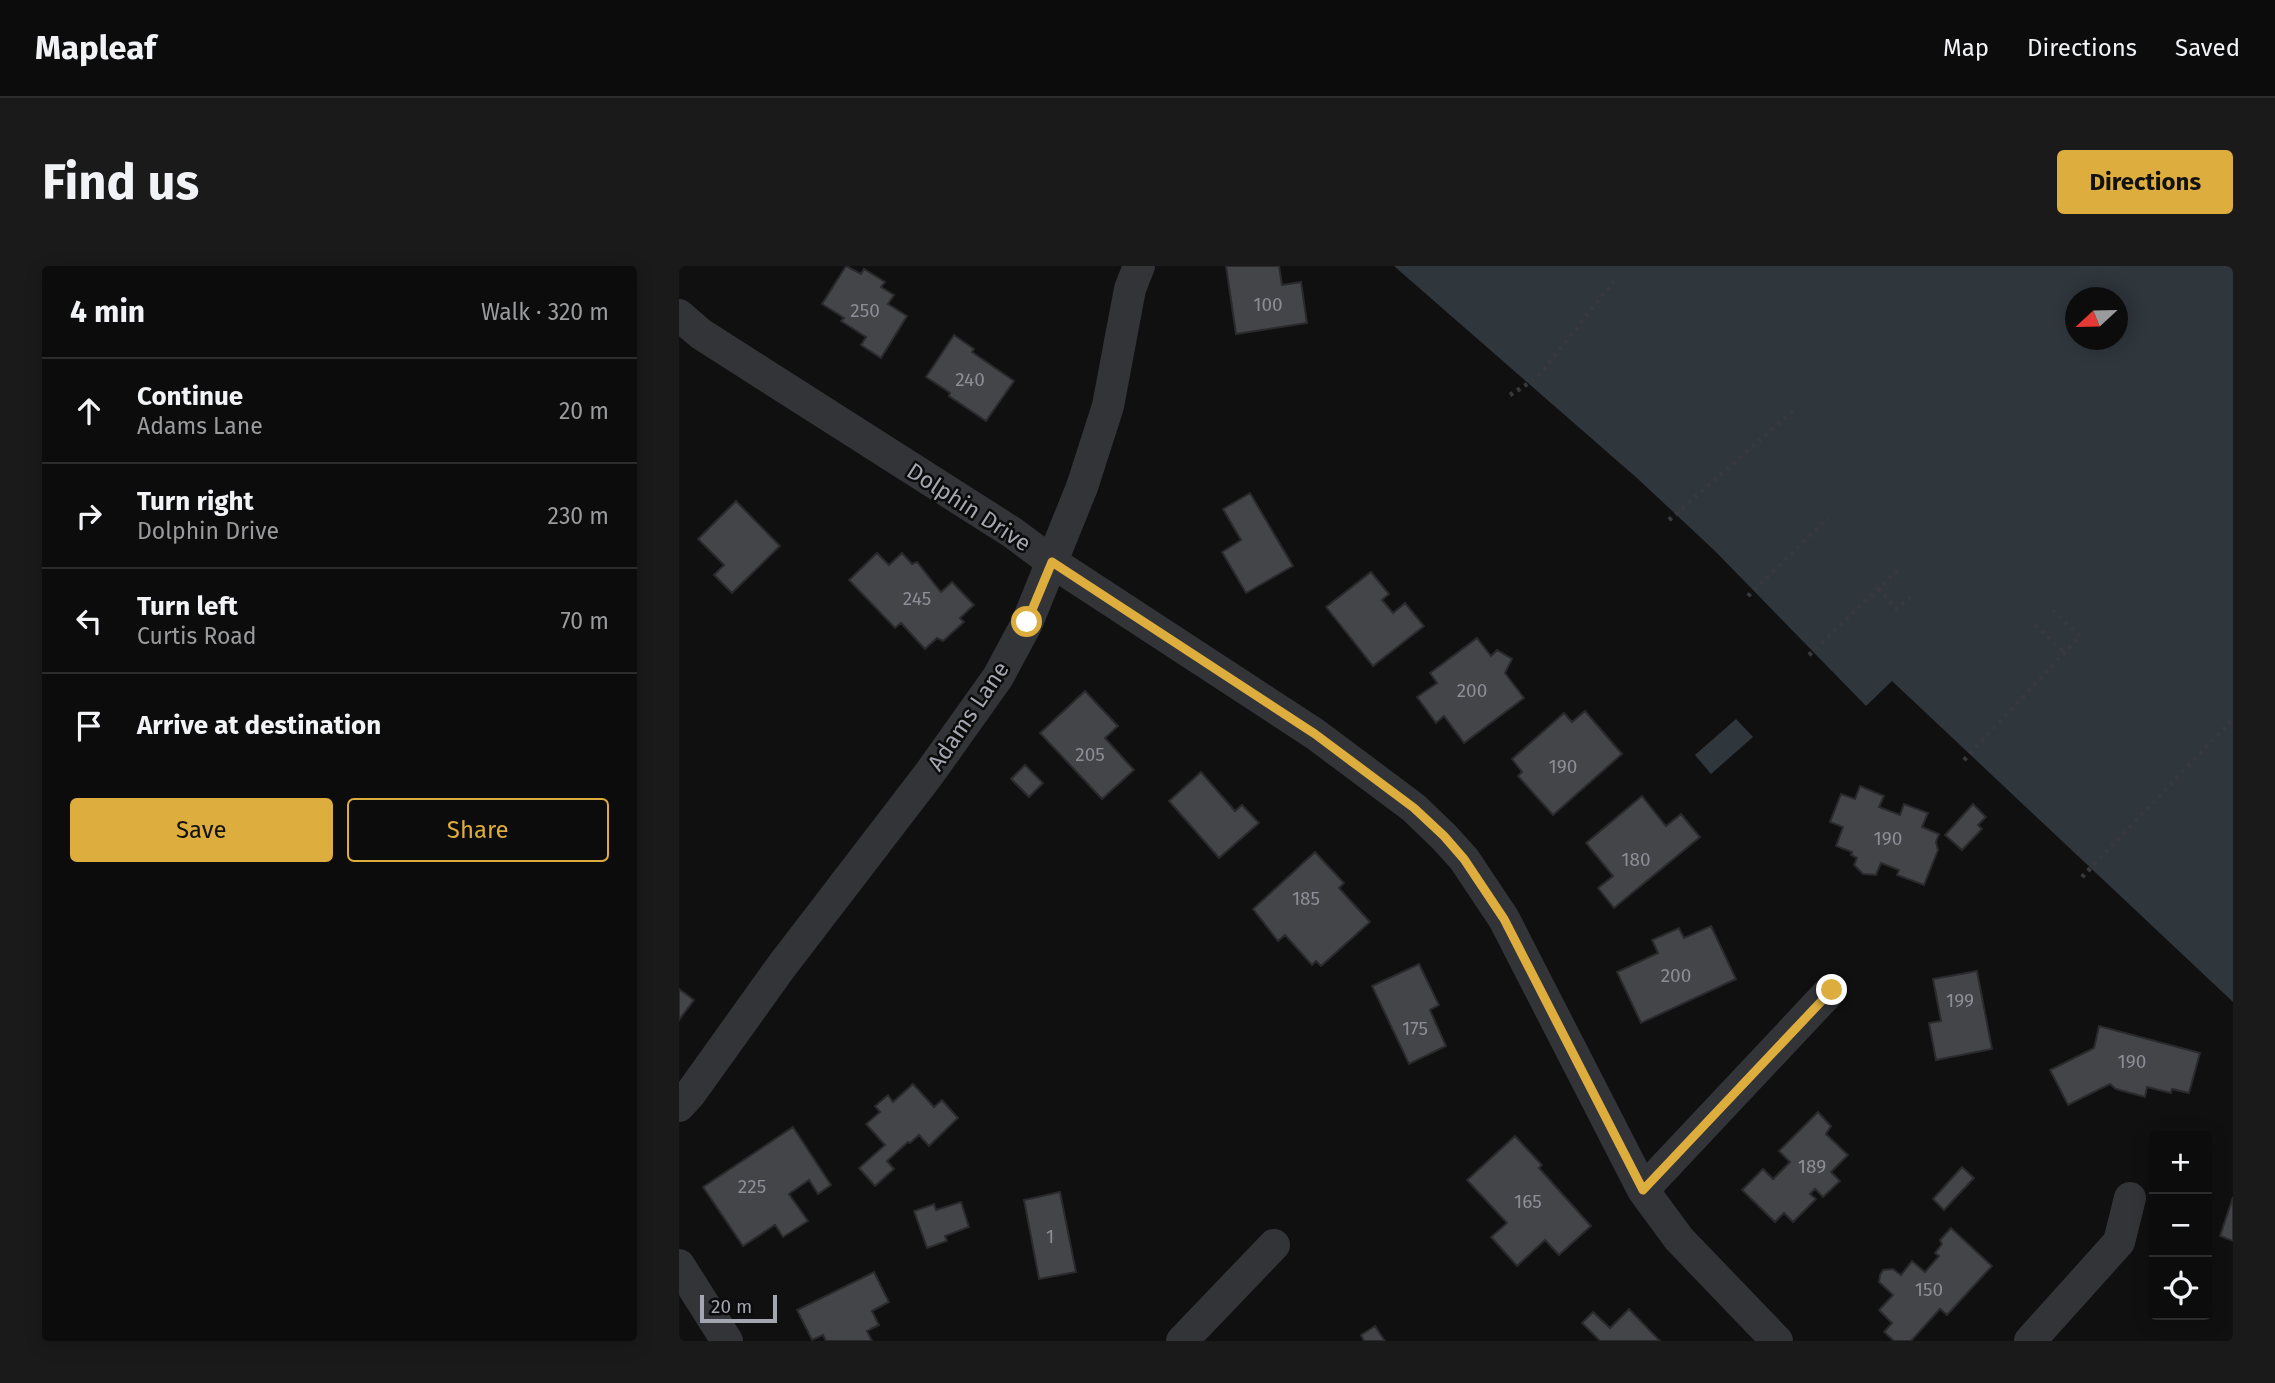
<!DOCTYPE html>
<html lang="en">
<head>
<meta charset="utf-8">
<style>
  :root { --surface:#0c0c0d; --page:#1a1a1b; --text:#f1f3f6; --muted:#9a9b9d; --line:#2c2c2e; --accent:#ddad3d }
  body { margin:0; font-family:"Fira Sans",sans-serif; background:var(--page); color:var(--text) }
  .controls { position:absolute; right:21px; bottom:21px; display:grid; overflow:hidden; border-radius:7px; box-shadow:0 4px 18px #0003 }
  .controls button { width:63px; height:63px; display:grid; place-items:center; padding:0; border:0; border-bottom:2px solid var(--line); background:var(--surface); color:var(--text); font:35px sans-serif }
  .compass { position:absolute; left:1386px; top:21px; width:63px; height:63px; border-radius:50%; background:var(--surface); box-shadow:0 4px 18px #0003; rotate:248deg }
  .scale { position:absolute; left:21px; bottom:18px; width:77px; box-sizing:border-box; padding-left:7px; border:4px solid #a3a6b0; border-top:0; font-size:19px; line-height:24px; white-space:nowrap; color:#a3a6b0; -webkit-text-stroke:5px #0b0b0c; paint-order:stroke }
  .stop { position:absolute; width:21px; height:21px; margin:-16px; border:5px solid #ddad3d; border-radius:50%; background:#fff }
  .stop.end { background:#ddad3d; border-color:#fff; box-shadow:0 2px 7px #0008 }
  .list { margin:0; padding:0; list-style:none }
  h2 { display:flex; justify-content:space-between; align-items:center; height:91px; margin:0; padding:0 28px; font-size:30px }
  h2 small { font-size:23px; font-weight:400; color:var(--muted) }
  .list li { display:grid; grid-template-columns:46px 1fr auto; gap:21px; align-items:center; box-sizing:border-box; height:105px; padding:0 28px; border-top:2px solid var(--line) }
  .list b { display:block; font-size:26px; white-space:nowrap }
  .list p { margin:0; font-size:23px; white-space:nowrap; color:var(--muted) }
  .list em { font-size:23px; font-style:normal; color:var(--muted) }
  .actions { display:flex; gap:14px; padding:21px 28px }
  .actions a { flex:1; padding:16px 0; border:2px solid var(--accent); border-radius:7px; text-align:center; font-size:24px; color:var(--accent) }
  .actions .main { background:var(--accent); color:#111 }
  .icon { flex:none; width:38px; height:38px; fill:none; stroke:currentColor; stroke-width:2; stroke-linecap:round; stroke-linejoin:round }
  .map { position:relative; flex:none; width:1554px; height:1075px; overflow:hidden; border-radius:7px }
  header { display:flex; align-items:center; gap:42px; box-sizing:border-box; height:98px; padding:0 35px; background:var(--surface); border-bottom:2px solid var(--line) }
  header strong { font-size:33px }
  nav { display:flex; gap:38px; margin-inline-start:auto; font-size:24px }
  .intro { display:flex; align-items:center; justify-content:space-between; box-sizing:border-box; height:168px; padding:0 42px }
  h1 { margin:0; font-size:49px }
  .button { padding:18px 32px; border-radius:7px; background:var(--accent); color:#111; font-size:24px; font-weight:700 }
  main { display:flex; gap:42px; padding:0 42px }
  aside { flex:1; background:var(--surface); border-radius:7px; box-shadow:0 4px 18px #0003 }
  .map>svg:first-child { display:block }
  .water { fill:#2f363c; fill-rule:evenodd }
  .building { fill:#444549; stroke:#2a2a2d; stroke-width:2 }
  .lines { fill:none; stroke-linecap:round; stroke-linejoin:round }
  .path { stroke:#38393d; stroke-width:4.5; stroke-dasharray:3.5 5; stroke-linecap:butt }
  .minor { stroke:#333438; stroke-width:32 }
  .route { stroke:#ddad3d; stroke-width:9 }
  .labels { text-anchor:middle; stroke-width:5; stroke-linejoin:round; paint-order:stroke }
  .number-label { font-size:19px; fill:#8b8e96 }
  .street-label { font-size:23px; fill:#a3a6b0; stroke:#0b0b0c }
</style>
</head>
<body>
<header>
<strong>Mapleaf</strong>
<nav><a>Map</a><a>Directions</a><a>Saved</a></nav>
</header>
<div class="intro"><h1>Find us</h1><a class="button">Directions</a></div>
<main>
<aside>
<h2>4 min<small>Walk · 320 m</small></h2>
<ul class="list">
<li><svg class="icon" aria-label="ahead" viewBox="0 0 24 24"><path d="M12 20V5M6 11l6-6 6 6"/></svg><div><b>Continue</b><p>Adams Lane</p></div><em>20 m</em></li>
<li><svg class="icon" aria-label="right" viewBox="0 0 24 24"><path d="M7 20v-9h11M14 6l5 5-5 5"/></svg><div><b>Turn right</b><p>Dolphin Drive</p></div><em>230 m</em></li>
<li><svg class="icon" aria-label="left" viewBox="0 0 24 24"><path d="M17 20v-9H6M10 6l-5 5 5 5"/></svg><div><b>Turn left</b><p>Curtis Road</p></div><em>70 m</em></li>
<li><svg class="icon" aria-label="arrive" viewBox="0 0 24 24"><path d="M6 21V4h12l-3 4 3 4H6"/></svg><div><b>Arrive at destination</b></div></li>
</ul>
<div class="actions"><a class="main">Save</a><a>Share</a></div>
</aside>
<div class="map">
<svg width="1554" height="1075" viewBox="0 0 1554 1075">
  <rect width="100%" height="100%" fill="#101011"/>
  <!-- water -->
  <path class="water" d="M 715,0 L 1554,0 L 1554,736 L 1213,415 L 1187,440 L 1036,285 L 959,213 ZM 1396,32 L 1438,32 L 1438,74 L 1396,74 Z
    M 1057,453 L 1074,471 L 1032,508 L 1016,489 Z"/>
  <!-- building -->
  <path class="building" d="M 167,0 L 182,8 L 185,3 L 206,16 L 202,21 L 215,29 L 209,38 L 228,50 L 202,92 L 182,79 L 187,71 L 162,55 L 165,52 L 143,38 Z
    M 547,0 L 600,0 L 603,19 L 622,16 L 628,57 L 557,68 Z
    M 275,69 L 295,83 L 293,86 L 335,115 L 307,155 L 270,130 L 271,127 L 247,111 Z
    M 571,227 L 614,300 L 567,327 L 543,286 L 562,274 L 544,243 Z
    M 57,235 L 101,280 L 53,327 L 35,309 L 45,299 L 19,273 Z
    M 198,287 L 210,299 L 223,287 L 233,298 L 238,296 L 262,326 L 273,316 L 295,339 L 281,352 L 285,356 L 264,375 L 258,372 L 246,383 L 222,357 L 216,362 L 170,314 Z
    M 692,306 L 710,328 L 703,334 L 714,347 L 726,337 L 745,360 L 694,400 L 647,341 Z
    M 798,372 L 812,390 L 818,384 L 833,393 L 826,407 L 845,432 L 785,477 L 765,450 L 757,457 L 738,431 L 758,417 L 751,407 Z
    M 406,425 L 439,460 L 426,472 L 455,504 L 423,533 L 361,467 Z
    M 906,445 L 943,488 L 874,549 L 839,510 L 843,506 L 833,493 L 885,447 L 893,456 Z
    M 346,499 L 364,517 L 350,531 L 332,513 Z
    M 522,506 L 556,545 L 563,539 L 580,557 L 540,592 L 490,535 Z
    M 1181,520 L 1205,530 L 1200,541 L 1221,549 L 1225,538 L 1249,547 L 1243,561 L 1260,568 L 1257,576 L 1259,584 L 1245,619 L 1218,609 L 1220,604 L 1202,597 L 1197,609 L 1184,608 L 1175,599 L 1178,592 L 1172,589 L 1173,586 L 1157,580 L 1164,561 L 1151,556 L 1162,528 L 1176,533 Z
    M 963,530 L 987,560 L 1002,548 L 1021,571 L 935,642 L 919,622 L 934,610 L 907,577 Z
    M 1294,538 L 1307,551 L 1299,559 L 1303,563 L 1283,584 L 1266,569 Z
    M 636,586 L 665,617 L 660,622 L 691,656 L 642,700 L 637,695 L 633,699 L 606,669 L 599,675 L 574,643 Z
    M 1032,660 L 1057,713 L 962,757 L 938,706 L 979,687 L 973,674 L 1000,662 L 1005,672 Z
    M 740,698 L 760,739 L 751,744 L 767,780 L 730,798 L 693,720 Z
    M 1298,705 L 1313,783 L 1257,794 L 1250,757 L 1262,755 L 1254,713 Z
    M 0,723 L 15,734 L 0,754 Z
    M 1420,760 L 1521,787 L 1510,827 L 1493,823 L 1492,827 L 1468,821 L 1466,831 L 1437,823 L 1431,818 L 1389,839 L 1371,804 L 1415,782 Z
    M 234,818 L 255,841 L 263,834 L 279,852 L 250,880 L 240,869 L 231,877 L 229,876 L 208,895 L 215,903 L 196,920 L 180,902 L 206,879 L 187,858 L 201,846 L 196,840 L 209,829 L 214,836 Z
    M 1139,846 L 1152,860 L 1147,868 L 1169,889 L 1152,906 L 1161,915 L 1144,931 L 1136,923 L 1131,928 L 1137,933 L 1114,956 L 1105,947 L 1096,956 L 1063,924 L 1084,903 L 1094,913 L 1111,896 L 1100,885 Z
    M 114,861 L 152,919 L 139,928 L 130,914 L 110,928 L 129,955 L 104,971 L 96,959 L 64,980 L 24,921 Z
    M 836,870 L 863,899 L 860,902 L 912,960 L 880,989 L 866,974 L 838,1000 L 812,971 L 828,957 L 788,914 Z
    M 1283,901 L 1295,912 L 1265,944 L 1254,933 Z
    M 381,926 L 397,1006 L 360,1013 L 345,934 Z
    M 1554,931 L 1554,975 L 1541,970 Z
    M 282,936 L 290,961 L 266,970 L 268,975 L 248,982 L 235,945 L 255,938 L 257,944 Z
    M 1272,962 L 1313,1000 L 1268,1049 L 1261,1043 L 1232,1075 L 1215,1075 L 1205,1066 L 1213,1057 L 1200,1044 L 1214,1029 L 1200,1016 L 1201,1009 L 1204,1004 L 1214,1003 L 1222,1009 L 1233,995 L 1246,1006 L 1260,990 L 1256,987 L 1263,978 L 1261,974 Z
    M 195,1006 L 210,1036 L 193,1045 L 200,1059 L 188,1065 L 193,1075 L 147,1075 L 144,1069 L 133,1074 L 118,1044 Z
    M 950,1043 L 981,1075 L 921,1075 L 903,1057 L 914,1046 L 931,1062 Z
    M 696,1060 L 706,1075 L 685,1075 L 682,1069 Z"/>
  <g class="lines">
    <!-- path -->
    <path class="path" d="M 831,129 L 858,112 L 935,15
      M 990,254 L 1115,144
      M 1199,323 L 1218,343 L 1236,327
      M 1069,330 L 1149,252
      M 1356,359 L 1385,386
      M 1130,389 L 1219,304
      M 1285,494 L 1401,370 L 1372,343
      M 1403,611 L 1554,453"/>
    <!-- minor -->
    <path class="minor" d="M 0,49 L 22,68 L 334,267 L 373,296 L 636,468 L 735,542 L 765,571 L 785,593 L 825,653 L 964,924 L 1000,973 L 1098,1075
      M 0,840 L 11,828 L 102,701 L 250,508 L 319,411 L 348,357 L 403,221 L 429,140 L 451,23 L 460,0
      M 964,924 L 1152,724
      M 0,999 L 48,1075
      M 503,1075 L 595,979
      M 1351,1075 L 1440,976 L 1451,932"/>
  </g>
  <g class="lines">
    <!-- route -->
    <path class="route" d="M 348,356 L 373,296 L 636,468 L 735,542 L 765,570 L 785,593 L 825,653 L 964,924 L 1153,724"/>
  </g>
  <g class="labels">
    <!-- number labels -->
    <g class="number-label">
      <text x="589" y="45">100</text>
      <text x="186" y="51">250</text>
      <text x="291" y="120">240</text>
      <text x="238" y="339">245</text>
      <text x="793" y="431">200</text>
      <text x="411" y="495">205</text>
      <text x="884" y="507">190</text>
      <text x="1209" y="579">190</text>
      <text x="957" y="600">180</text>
      <text x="627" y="639">185</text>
      <text x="997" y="716">200</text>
      <text x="1281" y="741">199</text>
      <text x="736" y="769">175</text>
      <text x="1453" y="802">190</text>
      <text x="1133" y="907">189</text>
      <text x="73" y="927">225</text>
      <text x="849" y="942">165</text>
      <text x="371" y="977">1</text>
      <text x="1250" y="1030">150</text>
    </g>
    <!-- street labels -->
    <g class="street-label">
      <text transform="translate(290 241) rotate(33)" y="8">Dolphin Drive</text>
      <text transform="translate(289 450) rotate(-56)" y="8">Adams Lane</text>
    </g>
  </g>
</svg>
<div class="controls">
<button>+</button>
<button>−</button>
<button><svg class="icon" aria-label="locate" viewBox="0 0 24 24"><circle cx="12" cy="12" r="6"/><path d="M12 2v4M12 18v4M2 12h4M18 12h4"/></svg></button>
</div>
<svg class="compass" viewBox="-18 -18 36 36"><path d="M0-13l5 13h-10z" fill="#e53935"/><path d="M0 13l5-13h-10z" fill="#9a9b9d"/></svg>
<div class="scale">20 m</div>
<div class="stop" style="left:348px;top:356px"></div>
<div class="stop end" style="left:1153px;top:724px"></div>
</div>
</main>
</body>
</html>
